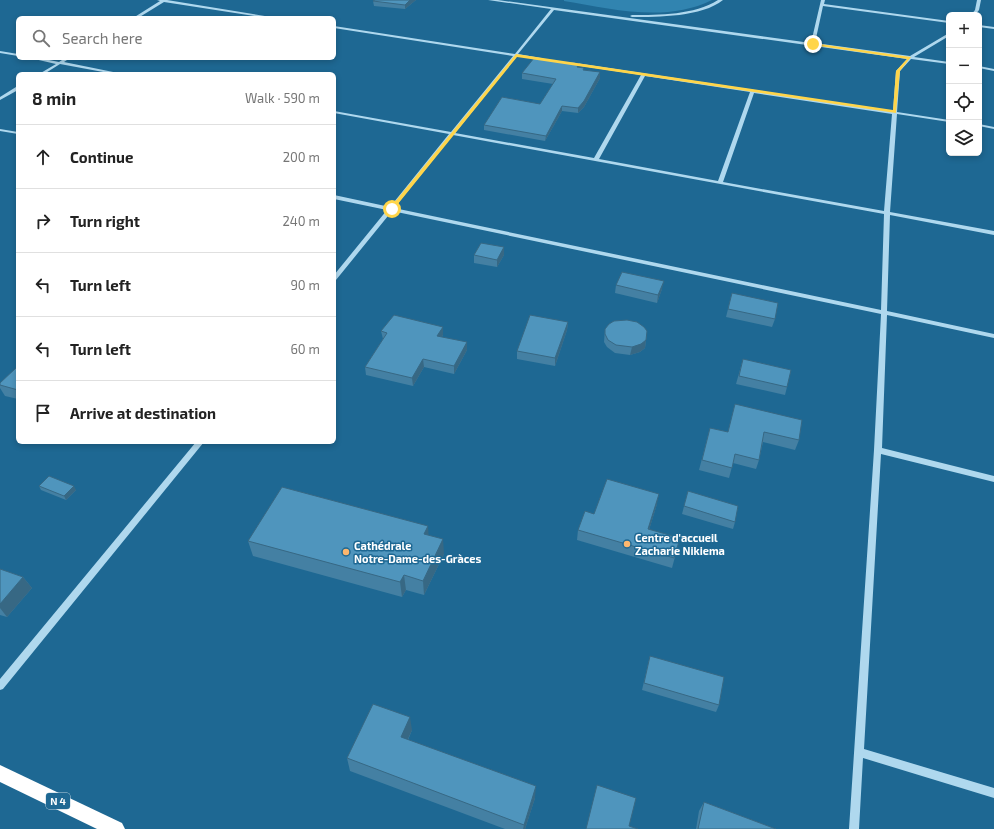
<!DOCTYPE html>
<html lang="en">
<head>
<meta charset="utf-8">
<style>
  :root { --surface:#fff; --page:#f6f6f6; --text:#222; --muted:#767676; --line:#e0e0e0 }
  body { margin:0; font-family:"Exo 2",sans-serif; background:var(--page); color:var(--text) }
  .controls { position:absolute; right:12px; top:12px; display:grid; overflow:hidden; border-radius:6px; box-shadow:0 2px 6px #0003 }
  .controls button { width:36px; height:36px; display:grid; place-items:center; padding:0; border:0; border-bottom:1px solid var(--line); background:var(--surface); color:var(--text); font:20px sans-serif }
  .stop { position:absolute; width:12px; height:12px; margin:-9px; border:3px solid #ffd54a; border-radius:50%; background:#fff }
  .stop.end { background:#ffd54a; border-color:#fff; box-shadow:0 1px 4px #0008 }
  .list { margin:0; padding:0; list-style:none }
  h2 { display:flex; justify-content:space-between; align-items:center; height:52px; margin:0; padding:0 16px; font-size:17px }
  h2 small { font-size:13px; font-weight:400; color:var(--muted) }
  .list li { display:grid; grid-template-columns:26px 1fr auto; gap:12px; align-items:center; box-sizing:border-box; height:64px; padding:0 16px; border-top:1px solid var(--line) }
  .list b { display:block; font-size:15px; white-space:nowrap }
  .list em { font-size:13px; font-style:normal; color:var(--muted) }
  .icon { flex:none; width:22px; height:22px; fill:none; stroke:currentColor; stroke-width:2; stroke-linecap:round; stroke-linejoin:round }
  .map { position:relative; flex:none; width:994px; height:829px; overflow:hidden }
  .search { position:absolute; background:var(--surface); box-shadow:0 2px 6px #0003; left:16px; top:16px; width:320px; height:44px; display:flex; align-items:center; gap:10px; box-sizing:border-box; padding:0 14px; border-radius:6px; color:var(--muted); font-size:15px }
  .panel { position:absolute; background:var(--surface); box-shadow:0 2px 6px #0003; left:16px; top:72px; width:320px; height:372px; border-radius:6px }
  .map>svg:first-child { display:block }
  .green { fill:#3184b0 }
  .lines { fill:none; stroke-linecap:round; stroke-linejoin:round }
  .minor { fill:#afd8ee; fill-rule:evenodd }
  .highway { fill:#fff; fill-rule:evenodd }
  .wall { fill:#4480a3 }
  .shaded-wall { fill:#376884 }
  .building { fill:#4f95bd; stroke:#376884 }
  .route { fill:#ffd54a }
  .poi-dot { fill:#fdb76e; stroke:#1e6893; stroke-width:1.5 }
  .labels { text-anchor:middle; stroke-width:3; stroke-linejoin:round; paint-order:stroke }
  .shield { fill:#1e6893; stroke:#bcd2df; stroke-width:1 }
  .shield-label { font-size:10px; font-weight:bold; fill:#fff }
  .poi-label { font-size:11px; font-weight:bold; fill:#fff; stroke:#1e6893; text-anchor:start }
</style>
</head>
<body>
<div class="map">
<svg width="994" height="829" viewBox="0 0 994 829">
  <rect width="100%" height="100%" fill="#1e6893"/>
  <!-- green -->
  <path class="green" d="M 564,0 L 712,0 C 666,23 612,9 564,1 Z"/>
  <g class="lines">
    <!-- minor -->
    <path class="minor" d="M 157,0 L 167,0 L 277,18 L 268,18 L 164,2 L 138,18 L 133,18 L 160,1 Z
      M 488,0 L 498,0 L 811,43 L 821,0 L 825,0 L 824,4 L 949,21 L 949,23 L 823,6 L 815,43 L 910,56 L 949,33 L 949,36 L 914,57 L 949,62 L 949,64 L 911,59 L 900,71 L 897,112 L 949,120 L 949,122 L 897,114 L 890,212 L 994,231 L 994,235 L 890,215 L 887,311 L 994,334 L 994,338 L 887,315 L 882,448 L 994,476 L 994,482 L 881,454 L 864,749 L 994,788 L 994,798 L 863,758 L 859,829 L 849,829 L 874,450 L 881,314 L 392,211 L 336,280 L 334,281 L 334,275 L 387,210 L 334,199 L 334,195 L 390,207 L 449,134 L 334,113 L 334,111 L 451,132 L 513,56 L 334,28 L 334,26 L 515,54 L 551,9 ZM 554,10 L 907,59 L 896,71 L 893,111 L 569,62 L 567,63 L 568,64 L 641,75 L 594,158 L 455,133 L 517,56 L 542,60 L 543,59 L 541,58 L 518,54 ZM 645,76 L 750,92 L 718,181 L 599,159 ZM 754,93 L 892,114 L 884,211 L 723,182 ZM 453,135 L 884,214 L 881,310 L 394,208 Z
      M 718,0 L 723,0 C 702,17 658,17 632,17 L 630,16 L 632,15 C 660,15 694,15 718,0 Z
      M 977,0 L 981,0 L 979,10 L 975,15 L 971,15 L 975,10 Z
      M 979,25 L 994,27 L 994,29 L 979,27 Z
      M 0,51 L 18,54 L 18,56 L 0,53 Z
      M 30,58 L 39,58 L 59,62 L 65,58 L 70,58 L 64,62 L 123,74 L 114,74 L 60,64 L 44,74 L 39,74 L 56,64 Z
      M 979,66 L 994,69 L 994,71 L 979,68 Z
      M 16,87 L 18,87 L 18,90 L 0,100 L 0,97 Z
      M 979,124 L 994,127 L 994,129 L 979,126 Z
      M 0,129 L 18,132 L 18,134 L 0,131 Z
      M 196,442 L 204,442 L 3,689 L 0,690 L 0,679 Z"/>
    <!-- highway -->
    <path class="highway" d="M 0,765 L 122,823 L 125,829 L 97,829 L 0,782 Z"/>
  </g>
  <!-- wall -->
  <path class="wall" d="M 375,0 L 416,0 L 405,9 L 374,6 L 373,1 Z
    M 579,67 L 600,78 L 584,107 L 578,113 L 562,111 L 545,141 L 484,130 L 484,125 L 540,104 L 553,84 L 522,79 L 522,73 Z
    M 474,255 L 504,255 L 497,267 L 474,263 Z
    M 616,285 L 662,289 L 657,303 L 615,293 Z
    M 732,293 L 775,319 L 772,327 L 726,317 Z
    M 568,322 L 567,330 L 555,366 L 517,359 L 517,351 Z
    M 605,329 L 646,340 L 645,348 L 640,352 L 630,355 L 615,353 L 607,347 L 604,342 Z
    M 381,331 L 443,335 L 442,337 L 467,350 L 454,374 L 424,367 L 413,386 L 366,375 L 365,367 L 383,339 Z
    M 743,359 L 787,387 L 785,395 L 736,384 Z
    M 18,367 L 18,399 L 5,396 L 0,388 L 0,383 Z
    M 735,404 L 799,440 L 795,450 L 763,442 L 759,460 L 756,469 L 733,463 L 729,478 L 699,470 L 710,428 L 728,432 Z
    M 39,486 L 76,490 L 66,500 L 41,490 Z
    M 688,491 L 735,522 L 733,529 L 682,514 Z
    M 657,504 L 649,530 L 680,538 L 672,568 L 577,540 L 578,530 L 594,514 Z
    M 429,536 L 444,554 L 424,595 L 406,590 L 402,597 L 253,556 L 248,541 Z
    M 0,569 L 23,577 L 32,588 L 7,617 L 0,615 Z
    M 650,656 L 719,705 L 716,712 L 642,690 Z
    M 412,730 L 408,740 L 535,798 L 525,829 L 505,829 L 350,771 L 347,758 Z
    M 704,802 L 776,829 L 696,829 L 699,811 Z"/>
  <!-- shaded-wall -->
  <path class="shaded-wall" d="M 410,0 L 416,0 L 405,9 L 405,5 Z
    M 600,72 L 600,78 L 584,107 L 578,113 L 578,108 Z
    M 562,106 L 562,111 L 545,141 L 546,136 Z
    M 504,247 L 504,255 L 497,267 L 497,260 Z
    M 664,281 L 662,289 L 657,303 L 658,295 Z
    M 568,322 L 567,330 L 555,366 L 555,358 Z
    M 443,327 L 443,335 L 438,344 L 437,336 Z
    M 646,340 L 645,348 L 640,352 L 630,355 L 632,347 Z
    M 467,342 L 467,350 L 454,374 L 454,366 Z
    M 423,359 L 424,367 L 413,386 L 412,378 Z
    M 74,486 L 76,490 L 66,500 L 64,496 Z
    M 659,494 L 657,504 L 646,540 L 648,529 Z
    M 428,526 L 429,541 L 424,534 Z
    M 443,539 L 444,554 L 424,595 L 423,581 Z
    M 404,575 L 406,590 L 402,597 L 400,582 Z
    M 23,577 L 32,588 L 7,617 L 0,608 L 0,604 Z
    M 410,717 L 412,730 L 403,750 L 401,737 Z
    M 536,786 L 535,798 L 525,829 L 523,829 L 524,825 Z"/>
  <!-- building -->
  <path class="building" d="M 375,0 L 410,0 L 405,5 L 373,1 Z
    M 534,58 L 579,64 L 577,67 L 584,68 L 583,70 L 600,72 L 584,101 L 578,108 L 562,106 L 546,136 L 484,125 L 502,97 L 540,104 L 556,79 L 522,73 Z
    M 481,243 L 504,247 L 497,260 L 474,255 Z
    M 622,272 L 664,281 L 658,295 L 616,285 Z
    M 732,293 L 778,303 L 775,319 L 728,309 Z
    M 394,315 L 443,327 L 437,336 L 467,342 L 454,366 L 423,359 L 412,378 L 365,367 L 387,333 L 381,331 Z
    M 530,315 L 568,322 L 555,358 L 517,351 Z
    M 627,320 L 637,322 L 644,327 L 647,331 L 646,340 L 641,344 L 632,347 L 616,345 L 608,340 L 605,334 L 605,329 L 609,324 L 614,321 Z
    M 743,359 L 791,370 L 787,387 L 739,376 Z
    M 17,367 L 18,367 L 18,390 L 0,385 L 0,383 Z
    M 735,404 L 802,420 L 799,440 L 764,432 L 759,460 L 735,454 L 732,468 L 702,460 L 710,428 L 728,432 Z
    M 49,476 L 74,486 L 64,496 L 39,486 Z
    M 607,479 L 659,494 L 648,529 L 680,538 L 674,558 L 578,530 L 585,511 L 594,514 Z
    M 282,487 L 428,526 L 424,534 L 443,539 L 423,581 L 404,575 L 400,582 L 248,541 Z
    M 688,491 L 738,506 L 735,522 L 684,506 Z
    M 0,569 L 23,577 L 0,604 Z
    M 650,656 L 724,677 L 719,705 L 644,683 Z
    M 373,704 L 410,717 L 401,737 L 536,786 L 524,825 L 347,758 Z
    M 597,785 L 636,798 L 629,826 L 638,829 L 586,829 Z
    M 704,802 L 776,829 L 698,829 Z"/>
  <!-- route -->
  <path class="route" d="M 813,43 L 911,57 L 900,71 L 896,113 L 517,57 L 393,210 L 389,209 L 516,54 L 893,110 L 896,71 L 907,59 L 812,45 Z"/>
  <!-- markers -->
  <g class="poi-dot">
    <circle cx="627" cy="544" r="4"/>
    <circle cx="346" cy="552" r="4"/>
  </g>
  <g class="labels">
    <!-- shield labels -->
    <rect class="shield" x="46" y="793" width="24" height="16" rx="3"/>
    <g class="shield-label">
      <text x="58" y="805">N 4</text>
    </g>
    <!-- poi labels -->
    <g class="poi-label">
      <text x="635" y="542">Centre d'accueil<tspan x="635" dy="13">Zacharie Nikiema</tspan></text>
      <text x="354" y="550">Cathédrale<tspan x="354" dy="13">Notre-Dame-des-Gràces</tspan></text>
    </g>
  </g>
</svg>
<div class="controls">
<button>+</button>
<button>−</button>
<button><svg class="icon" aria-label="locate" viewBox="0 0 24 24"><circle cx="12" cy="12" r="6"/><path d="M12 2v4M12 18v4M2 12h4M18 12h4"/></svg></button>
<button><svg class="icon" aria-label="layers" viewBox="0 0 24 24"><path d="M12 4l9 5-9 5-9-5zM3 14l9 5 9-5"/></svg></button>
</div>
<div class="stop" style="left:392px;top:209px"></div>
<div class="stop end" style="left:813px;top:44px"></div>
<div class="search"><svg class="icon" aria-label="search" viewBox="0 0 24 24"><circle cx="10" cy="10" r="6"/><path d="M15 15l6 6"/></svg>Search here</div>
<section class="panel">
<h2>8 min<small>Walk · 590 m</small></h2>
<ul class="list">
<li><svg class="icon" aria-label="ahead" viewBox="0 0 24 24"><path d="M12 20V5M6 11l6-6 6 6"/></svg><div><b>Continue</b></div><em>200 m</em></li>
<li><svg class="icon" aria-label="right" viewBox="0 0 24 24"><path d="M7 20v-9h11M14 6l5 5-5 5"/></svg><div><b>Turn right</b></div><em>240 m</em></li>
<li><svg class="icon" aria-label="left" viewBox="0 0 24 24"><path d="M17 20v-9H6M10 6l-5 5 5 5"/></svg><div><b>Turn left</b></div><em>90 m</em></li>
<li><svg class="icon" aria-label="left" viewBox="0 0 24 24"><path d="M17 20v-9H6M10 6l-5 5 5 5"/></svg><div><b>Turn left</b></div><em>60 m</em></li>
<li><svg class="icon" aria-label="arrive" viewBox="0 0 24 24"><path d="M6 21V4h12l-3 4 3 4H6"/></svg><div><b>Arrive at destination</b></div></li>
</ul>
</section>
</div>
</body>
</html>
